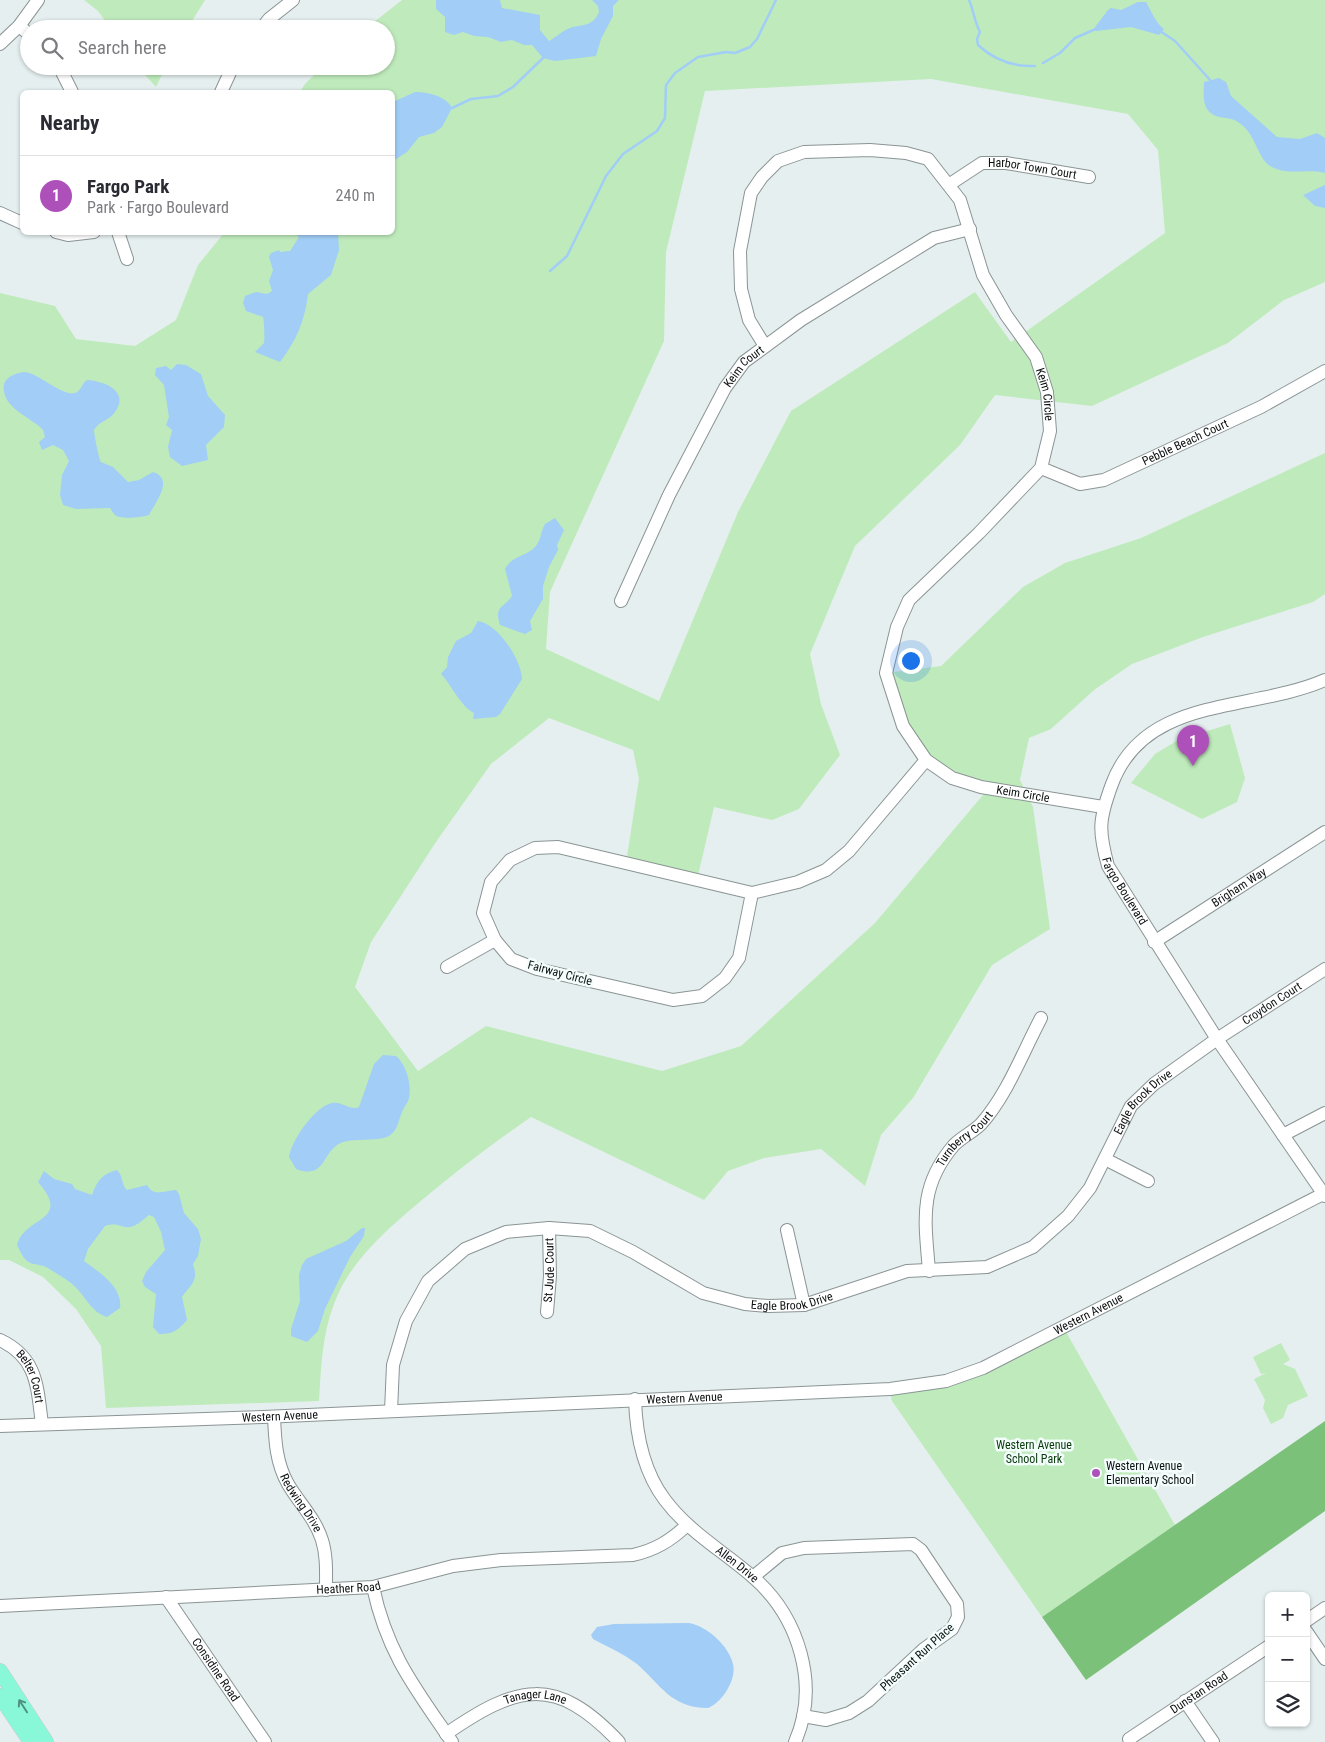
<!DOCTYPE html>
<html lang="en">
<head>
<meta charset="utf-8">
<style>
  :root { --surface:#fff; --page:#f2f2f3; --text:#2b2b33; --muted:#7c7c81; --line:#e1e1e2; --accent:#ae50b9 }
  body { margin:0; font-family:"Roboto Condensed",sans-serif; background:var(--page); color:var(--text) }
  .controls { position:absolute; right:15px; bottom:15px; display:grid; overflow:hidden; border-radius:8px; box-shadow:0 1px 4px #0004 }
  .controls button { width:45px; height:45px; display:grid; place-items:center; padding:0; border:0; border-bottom:1px solid var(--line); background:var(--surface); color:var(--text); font:25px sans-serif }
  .you { position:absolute; left:910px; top:660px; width:18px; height:18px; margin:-12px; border:4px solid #fff; border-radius:50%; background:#1a73e8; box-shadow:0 0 0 8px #1a73e833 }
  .badge { display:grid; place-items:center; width:32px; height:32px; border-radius:50%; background:var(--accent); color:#fff; font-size:16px; font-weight:700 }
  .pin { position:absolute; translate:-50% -41px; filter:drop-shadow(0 1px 2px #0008) }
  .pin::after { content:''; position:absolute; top:26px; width:18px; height:15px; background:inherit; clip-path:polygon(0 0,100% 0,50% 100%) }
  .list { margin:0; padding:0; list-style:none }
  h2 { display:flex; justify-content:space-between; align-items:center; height:65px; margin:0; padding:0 20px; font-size:21px }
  h2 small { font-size:16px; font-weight:400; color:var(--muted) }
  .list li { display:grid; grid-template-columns:32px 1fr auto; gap:15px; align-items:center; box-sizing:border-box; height:80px; padding:0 20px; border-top:1px solid var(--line) }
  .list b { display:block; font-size:19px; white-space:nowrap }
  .list p { margin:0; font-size:16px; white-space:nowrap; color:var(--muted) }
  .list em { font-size:16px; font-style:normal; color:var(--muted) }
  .icon { flex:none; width:28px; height:28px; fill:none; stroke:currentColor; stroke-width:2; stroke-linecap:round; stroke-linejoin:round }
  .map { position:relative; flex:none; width:1325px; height:1742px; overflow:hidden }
  .search { position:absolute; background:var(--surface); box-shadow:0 1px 4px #0004; left:20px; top:20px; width:375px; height:55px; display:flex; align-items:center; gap:12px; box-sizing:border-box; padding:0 18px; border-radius:28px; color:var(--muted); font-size:19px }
  .panel { position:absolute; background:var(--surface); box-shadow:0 1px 4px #0004; left:20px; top:90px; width:375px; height:145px; border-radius:8px }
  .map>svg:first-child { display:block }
  .green { fill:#bfebbc; fill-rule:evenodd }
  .forest { fill:#7cc17a }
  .water { fill:#a1cdf6 }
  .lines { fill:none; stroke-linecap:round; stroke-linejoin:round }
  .stream { stroke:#a1cdf6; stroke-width:2.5 }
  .minor-casing { stroke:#8b9494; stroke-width:14 }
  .major-casing { stroke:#cacaca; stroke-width:16 }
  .minor { stroke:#fff; stroke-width:12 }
  .major { stroke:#88f8d9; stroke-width:15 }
  .oneway { stroke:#50907f }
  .poi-dot { fill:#ae50b9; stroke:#f3fdfc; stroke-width:2 }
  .labels { text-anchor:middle; stroke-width:5; stroke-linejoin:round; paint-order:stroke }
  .street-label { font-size:12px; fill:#0c1010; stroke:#f3fdfc }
  .park-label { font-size:12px; fill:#063808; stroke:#f3fdfc }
  .poi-label { font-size:12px; fill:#0c1010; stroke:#f3fdfc; text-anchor:start }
</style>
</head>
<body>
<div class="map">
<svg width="1325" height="1742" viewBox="0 0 1325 1742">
  <rect width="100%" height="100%" fill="#e5efef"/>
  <!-- green -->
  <path class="green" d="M 84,0 L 205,0 L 187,29 L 111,29 L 98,11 Z
    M 402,0 L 1325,0 L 1325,282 L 1284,300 L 1228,343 L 1092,406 L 995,395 L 960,445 L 855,546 L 810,654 L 821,704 L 840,755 L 799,809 L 772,820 L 714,807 L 697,880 L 626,863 L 639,779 L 633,750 L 549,718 L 491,764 L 436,842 L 371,942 L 355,987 L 418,1071 L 486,1026 L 662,1071 L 741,1046 L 875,923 L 988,789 L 952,778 L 903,726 L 886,673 L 941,666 L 1023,587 L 1065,563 L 1141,538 L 1325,453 L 1325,594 L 1313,602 L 1203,637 L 1132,664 L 1094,690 L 1051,729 L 1029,738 L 1020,780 L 1033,807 L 1050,929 L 992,965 L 913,1098 L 881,1135 L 865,1186 L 821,1149 L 764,1158 L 728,1171 L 704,1200 L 531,1117 C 492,1144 459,1169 422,1200 C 388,1229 350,1260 334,1304 C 322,1335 321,1368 319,1401 L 106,1408 L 101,1346 L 76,1309 L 43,1277 L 9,1260 L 0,1260 L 0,293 L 55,306 L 76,339 L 135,346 L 176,320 L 198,265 L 224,233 L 392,232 L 392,92 L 300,92 L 305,84 L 323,66 L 386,66 L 386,29 L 365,29 ZM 931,79 L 1128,114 L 1158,150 L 1165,233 L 1011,342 L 975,292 L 791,411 L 738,512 L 659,701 L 546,649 L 550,592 L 664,341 L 666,252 L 705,91 Z
    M 137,66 L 166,66 L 156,87 Z
    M 1230,724 L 1245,778 L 1237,802 L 1202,819 L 1131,783 L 1155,754 L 1178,740 Z
    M 1065,1330 L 1175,1525 L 1042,1617 L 892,1401 L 890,1393 L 945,1385 Z
    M 1281,1343 L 1290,1360 L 1283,1364 L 1295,1369 L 1308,1396 L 1288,1405 L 1283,1418 L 1271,1424 L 1263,1408 L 1265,1400 L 1254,1379 L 1266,1373 L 1261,1374 L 1253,1357 Z"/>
  <!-- forest -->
  <path class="forest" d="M 1325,1421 L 1325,1511 L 1086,1680 L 1042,1617 Z"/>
  <!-- water -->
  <path class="water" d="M 436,0 L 500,0 L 502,8 L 540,15 L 540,30 L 549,41 C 556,37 562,31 570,28 C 582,24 593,27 599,12 L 598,6 L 592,0 L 619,0 L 613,6 L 613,16 L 601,39 L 596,56 L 555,61 L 543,58 L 532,45 L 524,45 L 512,40 L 501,42 L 488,37 L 474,36 L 463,32 L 454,35 L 445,32 L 445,17 L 436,9 Z
    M 1138,2 L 1146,2 C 1152,12 1155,22 1164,29 L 1159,35 L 1131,27 L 1096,31 L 1095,27 L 1108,10 L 1111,8 L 1121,10 Z
    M 1219,78 L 1226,82 L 1231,96 L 1277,137 L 1300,139 L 1317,133 L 1325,138 L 1325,173 C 1308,168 1288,176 1272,167 C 1257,160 1257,134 1238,122 C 1228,115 1215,121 1207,109 C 1202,101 1204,91 1204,82 Z
    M 415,92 C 428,92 446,96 452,108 L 442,127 L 434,133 L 419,137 L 407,152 L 393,161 L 393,102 Z
    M 1325,185 L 1325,208 L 1315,206 L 1303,195 Z
    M 294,233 L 338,233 L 339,250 L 331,275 L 308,294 C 305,321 296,341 280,362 L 255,352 L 264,343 C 265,339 264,319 263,317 L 246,311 L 243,303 L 245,296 L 256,292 L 267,294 L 272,291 L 269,281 L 273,270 L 269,257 L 271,253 L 279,250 L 280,252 L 290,251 L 299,237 Z
    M 177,364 L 186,365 L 201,374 L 208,396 L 225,415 L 224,427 L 206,445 L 208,460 L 182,466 L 170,457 L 168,447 L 172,430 L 166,425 L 169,417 L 164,385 L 155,375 L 156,368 L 166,366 L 171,370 Z
    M 24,372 C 38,372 66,400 77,392 C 82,389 82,383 87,380 C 104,381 130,391 115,412 C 110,420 99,421 94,430 C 94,434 99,459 101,462 L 113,467 L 128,482 L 139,480 L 153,472 C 175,479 155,503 149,515 C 143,517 120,520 115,515 C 113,513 112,511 110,508 L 76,509 L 63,505 L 60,495 L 62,475 L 69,461 L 63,450 L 53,445 L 42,450 L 39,442 L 45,437 C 44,435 44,432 43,430 C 33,418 0,408 4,384 C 7,376 16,373 24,372 Z
    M 555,518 L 564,530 L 557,545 L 558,550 L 549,567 L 543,586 L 543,599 L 530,621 L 532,630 L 525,634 L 500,625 C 494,605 503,609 512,596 L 505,569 C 512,556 523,557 533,549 C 542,541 540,532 545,524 Z
    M 478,621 C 498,624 521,659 522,679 L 500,714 L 496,717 L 473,719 L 474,713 C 460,706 451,684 441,674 L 447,667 L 448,657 L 456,641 L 471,633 Z
    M 383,1055 L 396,1056 C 406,1064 412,1085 409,1098 C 408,1103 404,1107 402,1112 C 398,1121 398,1132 387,1137 C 373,1142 348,1137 337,1145 C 321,1157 324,1179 296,1169 L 289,1157 C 291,1141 315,1106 332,1103 C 342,1101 350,1111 359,1107 L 374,1064 Z
    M 117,1170 C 124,1177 121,1185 127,1190 L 147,1185 C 154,1198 165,1190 176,1190 L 179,1194 L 184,1213 L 198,1229 L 201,1239 L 198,1256 L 193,1264 C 199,1281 191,1284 182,1297 L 187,1320 C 178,1330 174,1334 159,1334 L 153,1327 L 156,1294 L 145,1287 L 142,1281 L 146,1272 L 165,1250 L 161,1232 L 154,1217 L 149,1215 C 122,1239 126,1219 105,1226 L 88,1249 L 84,1261 C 99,1272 123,1287 120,1308 L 107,1317 C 90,1312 85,1294 71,1283 C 63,1277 54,1272 46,1267 C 42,1265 38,1265 34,1264 C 25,1263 21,1253 17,1245 C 24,1216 73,1222 38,1182 L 44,1171 L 54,1179 L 72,1184 L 75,1189 L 92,1195 C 97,1181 102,1174 117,1170 Z
    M 362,1228 L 365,1228 L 364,1236 L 350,1257 L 325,1309 L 318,1331 L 307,1342 L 291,1336 L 291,1329 L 300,1301 L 299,1275 L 302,1265 L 306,1259 L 346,1241 Z
    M 689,1623 C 707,1626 729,1646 733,1664 C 737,1679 722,1703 708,1708 C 671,1708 661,1685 637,1664 C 624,1654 608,1647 593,1639 L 591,1635 L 597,1627 L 614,1624 Z"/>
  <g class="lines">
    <!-- stream -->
    <path class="stream" d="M 969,0 C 974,11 974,21 980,32 L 977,39 L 978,45 C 993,59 1012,67 1035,66
      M 1160,31 L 1175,41 L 1211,81
      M 1043,63 L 1060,53 L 1075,38 L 1098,28
      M 452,108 L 471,99 L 498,96 L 513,87 L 543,58
      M 550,271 L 567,256 L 606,176 L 623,154 L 657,131 L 665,118 L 666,85 L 675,73 L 698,57 L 726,52 L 735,53 L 750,47 L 757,39 L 776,0"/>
    <defs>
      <g id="minor">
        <path d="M 19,26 L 29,34"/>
        <path d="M 261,29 L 269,19 L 293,0"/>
        <path d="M 0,44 L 19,26 L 38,0"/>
        <path d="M 59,66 L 72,92"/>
        <path d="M 221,92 L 233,66"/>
        <path id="s1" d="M 950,184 L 982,163 L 1006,163 L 1089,177"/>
        <path d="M 0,213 L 22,223"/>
        <path d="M 56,232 L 68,235 L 94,232"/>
        <path d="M 118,232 L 127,259"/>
        <path id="s2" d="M 765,346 L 749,320 L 741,289 L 740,251 L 751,193 L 762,177 L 778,161 L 804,152 L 870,150 L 906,153 L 928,159 L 960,200 L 983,275 L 1006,315 L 1036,357 L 1047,392 L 1050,431 L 1041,468 L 979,533 L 909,600 L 897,627 L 886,673 L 903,726 L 926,760 L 952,778 L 981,787 L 1103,807"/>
        <path id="s3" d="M 1041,468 L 1080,484 L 1104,480 L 1261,407 L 1325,371"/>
        <path id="s4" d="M 621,601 L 669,495 L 725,388 L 744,362 L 801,320 L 934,238 L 970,229"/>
        <path id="s5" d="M 1325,680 C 1252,712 1145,695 1112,784 C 1099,819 1098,830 1108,866 L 1217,1039 L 1325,1196"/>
        <path d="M 752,893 L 739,958 L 725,978 L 702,996 L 673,1000 L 537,969 L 511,959 L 495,940 L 483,913 L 491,882 L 510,860 L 535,848 L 558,847 L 752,893 L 798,882 L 826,870 L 849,851 L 926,760"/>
        <path id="s6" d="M 1154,942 L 1325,832"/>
        <path d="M 447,967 L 495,940"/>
        <path d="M 1283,1135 L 1325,1113"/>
        <path d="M 1105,1159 L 1148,1181"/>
        <path d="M 787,1230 L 804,1305"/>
        <path id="s7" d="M 929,1271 C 925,1221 918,1187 954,1145 C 962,1137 973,1132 981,1124 C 1007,1095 1023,1052 1041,1018"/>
        <path id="s8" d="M 547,1312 L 550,1276 L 549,1228"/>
        <path id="s9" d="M 0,1340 C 38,1358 37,1387 42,1424"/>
        <path id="s10" d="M 635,1399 C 636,1434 643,1471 665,1500 C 689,1532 723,1551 753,1577 C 799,1617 820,1685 795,1742"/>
        <path id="s11" d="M 391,1411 L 393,1365 L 406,1321 L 428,1281 L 465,1249 L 506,1232 L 549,1228 L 590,1231 L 633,1252 L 703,1293 L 745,1304 L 768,1306 L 804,1305 L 907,1271 L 987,1267 L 1033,1247 L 1068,1216 L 1090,1188 L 1131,1106 L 1154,1084 L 1217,1039 L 1325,969"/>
        <path id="s12" d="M 274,1417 C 275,1440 276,1463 288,1484 C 299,1503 315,1518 322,1540 C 327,1556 326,1573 326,1590"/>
        <path id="s13" d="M 0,1426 L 263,1417 L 890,1389 L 946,1381 L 983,1368 L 1325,1193"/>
        <path d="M 753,1577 L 782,1553 L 804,1548 L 913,1544 L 921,1550 L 957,1604 L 958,1617 L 952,1629 L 924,1649 L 868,1701 L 849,1713 L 826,1720 L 803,1716"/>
        <path d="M 373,1587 C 387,1653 415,1688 452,1742"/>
        <path id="s14" d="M 166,1597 L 265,1742"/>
        <path id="s15" d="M 0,1606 L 373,1587 L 453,1566 L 501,1560 L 633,1555 C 655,1550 670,1541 686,1526"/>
        <path d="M 1306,1621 L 1325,1608"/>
        <path d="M 1306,1631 L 1325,1659"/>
        <path d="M 1185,1701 L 1213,1742"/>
        <path id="s16" d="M 446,1734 C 517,1685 555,1674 619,1742"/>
        <path id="s17" d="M 1129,1739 L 1269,1646"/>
      </g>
      <path id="major" d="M 0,1671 L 46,1742
        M 0,1696 L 31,1742"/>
    </defs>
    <!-- minor casing -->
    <use href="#minor" class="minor-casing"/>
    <!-- major casing -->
    <use href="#major" class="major-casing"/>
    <!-- minor -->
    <use href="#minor" class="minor"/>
    <!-- major -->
    <use href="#major" class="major"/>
  </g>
  <!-- one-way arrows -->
  <defs><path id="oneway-shaft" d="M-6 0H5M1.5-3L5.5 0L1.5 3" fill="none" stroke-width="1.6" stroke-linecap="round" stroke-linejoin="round" transform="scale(1.25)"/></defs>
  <use class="oneway" href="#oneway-shaft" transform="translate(23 1706) rotate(-123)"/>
  <!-- markers -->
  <circle class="poi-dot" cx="1096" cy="1473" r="5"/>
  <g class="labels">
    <!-- street labels -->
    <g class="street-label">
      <text dy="4" stroke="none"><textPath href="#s1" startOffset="89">Harbor Town Court</textPath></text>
      <text dy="4" stroke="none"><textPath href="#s4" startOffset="266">Keim Court</textPath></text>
      <text dy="4" stroke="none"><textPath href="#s2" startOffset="621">Keim Circle</textPath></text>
      <text dy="4" stroke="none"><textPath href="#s3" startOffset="156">Pebble Beach Court</textPath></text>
      <text dy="4" stroke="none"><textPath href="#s2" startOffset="1161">Keim Circle</textPath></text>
      <text dy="4" stroke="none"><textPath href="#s6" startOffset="101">Brigham Way</textPath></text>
      <text dy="4" stroke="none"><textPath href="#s5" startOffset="362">Fargo Boulevard</textPath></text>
      <text transform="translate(560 973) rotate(15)" y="4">Fairway Circle</text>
      <text dy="4" stroke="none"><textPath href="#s11" startOffset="1134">Croydon Court</textPath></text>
      <text dy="4" stroke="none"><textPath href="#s11" startOffset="970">Eagle Brook Drive</textPath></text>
      <text dy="4" stroke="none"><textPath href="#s7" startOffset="145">Turnberry Court</textPath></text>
      <text dy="4" stroke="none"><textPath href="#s8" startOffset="42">St Jude Court</textPath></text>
      <text dy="4" stroke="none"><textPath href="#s11" startOffset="535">Eagle Brook Drive</textPath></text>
      <text dy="4" stroke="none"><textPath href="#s13" startOffset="1105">Western Avenue</textPath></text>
      <text dy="4" stroke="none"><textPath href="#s9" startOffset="50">Belter Court</textPath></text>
      <text dy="4" stroke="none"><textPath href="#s13" startOffset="685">Western Avenue</textPath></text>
      <text dy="4" stroke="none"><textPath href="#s13" startOffset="280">Western Avenue</textPath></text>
      <text dy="4" stroke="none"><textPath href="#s12" startOffset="92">Redwing Drive</textPath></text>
      <text dy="4" stroke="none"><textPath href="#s10" startOffset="204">Allen Drive</textPath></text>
      <text dy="4" stroke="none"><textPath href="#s15" startOffset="349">Heather Road</textPath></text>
      <text transform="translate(917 1657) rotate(-42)" y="4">Pheasant Run Place</text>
      <text dy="4" stroke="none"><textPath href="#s14" startOffset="88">Considine Road</textPath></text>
      <text dy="4" stroke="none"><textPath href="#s17" startOffset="84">Dunstan Road</textPath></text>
      <text dy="4" stroke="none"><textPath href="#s16" startOffset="99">Tanager Lane</textPath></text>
    </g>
    <!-- park labels -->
    <g class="park-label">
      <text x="1034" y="1449">Western Avenue<tspan x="1034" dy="14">School Park</tspan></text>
    </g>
    <!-- poi labels -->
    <g class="poi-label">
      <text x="1106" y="1470">Western Avenue<tspan x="1106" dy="14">Elementary School</tspan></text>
    </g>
  </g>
</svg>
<div class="controls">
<button>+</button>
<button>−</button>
<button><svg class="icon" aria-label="layers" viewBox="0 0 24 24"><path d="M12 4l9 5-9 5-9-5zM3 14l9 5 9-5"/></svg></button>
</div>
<div class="you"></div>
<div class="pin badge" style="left:1193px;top:766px">1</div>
<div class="search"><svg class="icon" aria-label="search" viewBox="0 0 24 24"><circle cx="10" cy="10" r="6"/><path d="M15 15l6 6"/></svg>Search here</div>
<section class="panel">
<h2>Nearby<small></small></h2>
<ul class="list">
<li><span class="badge">1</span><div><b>Fargo Park</b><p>Park · Fargo Boulevard</p></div><em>240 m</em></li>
</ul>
</section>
</div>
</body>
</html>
